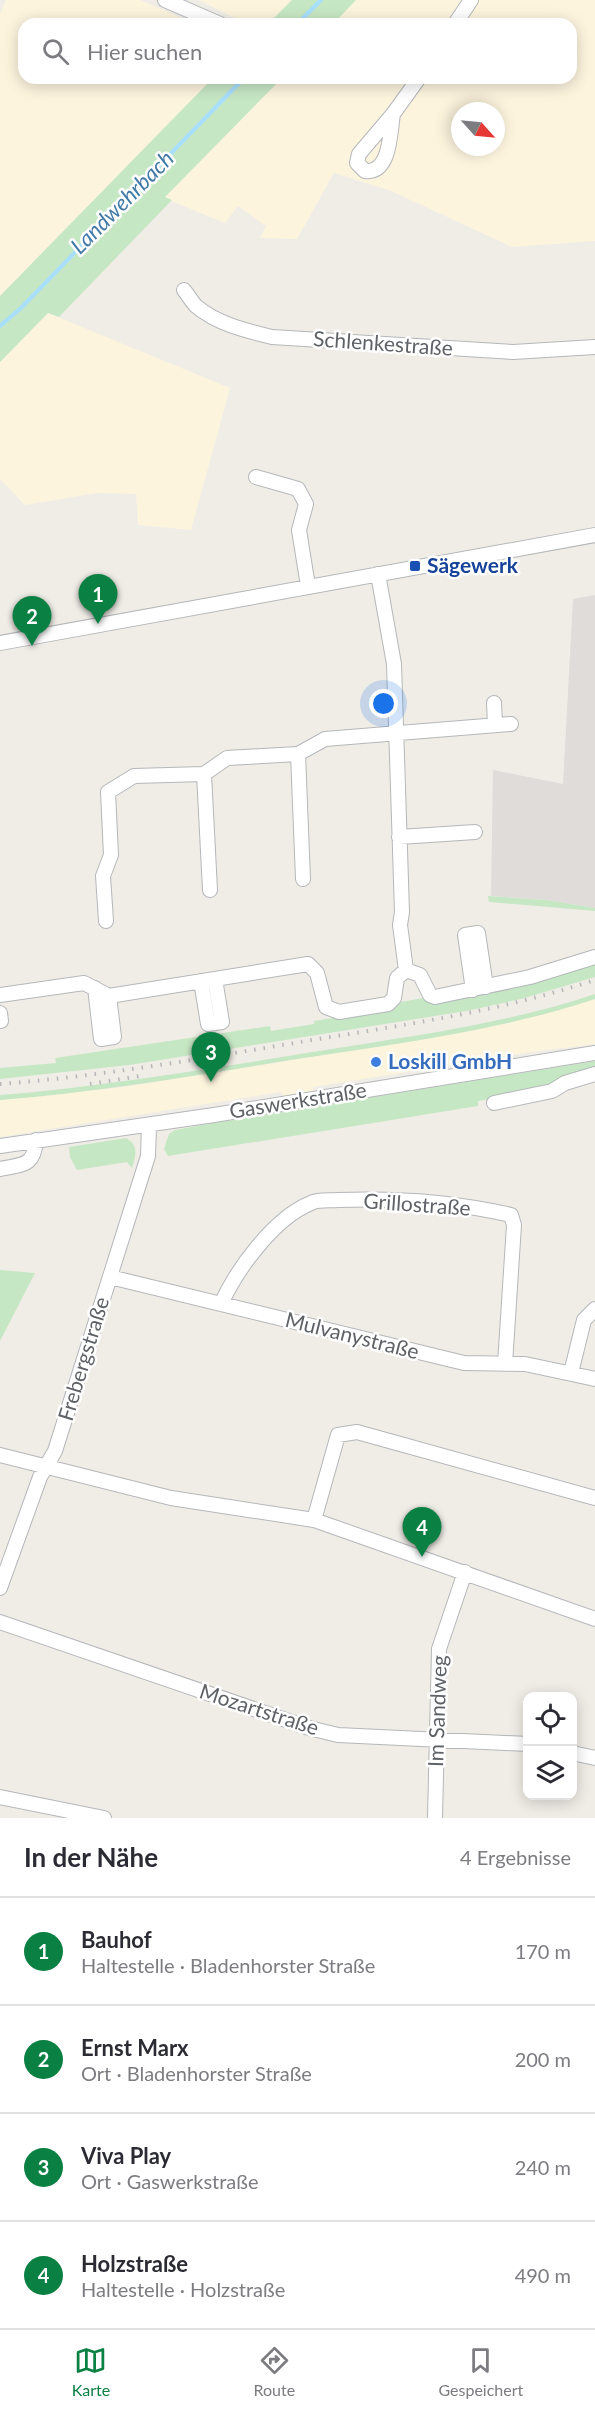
<!DOCTYPE html>
<html lang="de">
<head>
<meta charset="utf-8">
<style>
  :root { --surface:#fff; --page:#f7f7f7; --text:#2b2b33; --muted:#7c7c81; --line:#e1e1e2; --accent:#0b8043 }
  body { margin:0; font-family:Lato,sans-serif; background:var(--page); color:var(--text) }
  .controls { position:absolute; right:18px; bottom:18px; display:grid; overflow:hidden; border-radius:12px; box-shadow:0 3px 15px #0003 }
  .controls button { width:54px; height:54px; display:grid; place-items:center; padding:0; border:0; border-bottom:2px solid var(--line); background:var(--surface); color:var(--text); font:30px sans-serif }
  .compass { position:absolute; left:451px; top:102px; width:54px; height:54px; border-radius:50%; background:var(--surface); box-shadow:0 3px 15px #0003; rotate:117deg }
  .you { position:absolute; left:384px; top:704px; width:21px; height:21px; margin:-15px; border:4px solid #fff; border-radius:50%; background:#1a73e8; box-shadow:0 0 0 9px #1a73e833 }
  .badge { display:grid; place-items:center; width:39px; height:39px; border-radius:50%; background:var(--accent); color:#fff; font-size:20px; font-weight:700 }
  .pin { position:absolute; translate:-50% -50px; filter:drop-shadow(0 2px 3px #0008) }
  .pin::after { content:''; position:absolute; top:32px; width:21px; height:18px; background:inherit; clip-path:polygon(0 0,100% 0,50% 100%) }
  .list { margin:0; padding:0; list-style:none }
  h2 { display:flex; justify-content:space-between; align-items:center; height:78px; margin:0; padding:0 24px; font-size:26px }
  h2 small { font-size:20px; font-weight:400; color:var(--muted) }
  .list li { display:grid; grid-template-columns:39px 1fr auto; gap:18px; align-items:center; box-sizing:border-box; height:108px; padding:0 24px; border-top:2px solid var(--line) }
  .list b { display:block; font-size:22px; white-space:nowrap }
  .list p { margin:0; font-size:20px; white-space:nowrap; color:var(--muted) }
  .list em { font-size:20px; font-style:normal; color:var(--muted) }
  .icon { flex:none; width:33px; height:33px; fill:none; stroke:currentColor; stroke-width:2; stroke-linecap:round; stroke-linejoin:round }
  .map { position:relative; flex:none; width:595px; height:1818px; overflow:hidden }
  .search { position:absolute; background:var(--surface); box-shadow:0 3px 15px #0003; left:18px; right:18px; top:18px; height:66px; display:flex; align-items:center; gap:15px; box-sizing:border-box; padding:0 21px; border-radius:18px; color:var(--muted); font-size:22px }
  .sheet { height:510px; background:var(--surface) }
  nav { display:flex; justify-content:space-around; align-items:center; box-sizing:border-box; height:84px; border-top:2px solid var(--line); background:var(--surface); font-size:16px; color:var(--muted) }
  nav a { display:grid; justify-items:center; gap:3px }
  nav .on { color:var(--accent) }
  .map>svg:first-child { display:block }
  .commercial { fill:#fdf4de; fill-rule:evenodd }
  .industrial { fill:#dfdcd9 }
  .green { fill:#c6e7c4 }
  .lines { fill:none; stroke-linecap:round; stroke-linejoin:round }
  .stream { stroke:#a9dffe; stroke-width:4 }
  .minor-casing { stroke:#b4b7bb; stroke-width:16 }
  .minor { stroke:#fff; stroke-width:14 }
  .rail { stroke:#b5b6b7; stroke-width:4; stroke-dasharray:1.5 8; stroke-linecap:butt }
  .transit-dot { fill:#1a4fb4; stroke:#fff; stroke-width:2 }
  .shop-dot { fill:#3f7fe0; stroke:#fff; stroke-width:2 }
  .labels { text-anchor:middle; stroke-width:5; stroke-linejoin:round; paint-order:stroke }
  .street-label { font-size:21px; fill:#5e6267; stroke:#fff }
  .transit-label { font-size:21px; font-weight:bold; fill:#164399; stroke:#fff; text-anchor:start }
  .shop-label { font-size:21px; font-weight:bold; fill:#366cbe; stroke:#fff; text-anchor:start }
  .water-label { font-size:22px; font-style:italic; fill:#417aa8; stroke:#fff }
</style>
</head>
<body>
<div class="map">
<svg width="595" height="1818" viewBox="0 0 595 1818">
  <rect width="100%" height="100%" fill="#f0ede7"/>
  <!-- commercial -->
  <path class="commercial" d="M 6,0 L 140,0 L 196,24 L 24,24 L 24,78 L 213,78 L 0,296 L 0,14 Z
    M 199,0 L 292,0 L 268,24 L 247,24 Z
    M 356,0 L 595,0 L 595,241 L 512,247 L 389,190 L 334,173 L 297,239 L 260,238 L 266,226 L 238,206 L 225,223 L 164,198 L 282,78 L 571,78 L 571,24 L 333,24 ZM 460,111 L 496,111 L 496,147 L 460,147 Z
    M 48,313 L 230,388 L 191,530 L 138,525 L 136,494 L 97,493 L 25,505 L 0,479 L 0,362 Z
    M 595,999 L 595,1044 L 532,1052 L 313,1087 L 314,1092 L 284,1097 L 281,1092 L 0,1137 L 0,1100 L 123,1087 L 435,1037 L 540,1015 Z"/>
  <!-- industrial -->
  <path class="industrial" d="M 595,595 L 595,908 L 546,900 L 491,896 L 493,770 L 563,784 L 573,599 Z"/>
  <!-- green -->
  <path class="green" d="M 292,0 L 356,0 L 333,24 L 268,24 Z
    M 213,78 L 282,78 L 165,197 L 172,200 L 59,317 L 48,313 L 0,362 L 0,296 Z
    M 488,896 L 546,900 L 595,908 L 595,911 L 489,902 Z
    M 595,961 L 595,977 L 521,999 L 466,1011 L 129,1065 L 0,1079 L 0,1068 L 56,1063 L 55,1058 L 270,1026 L 271,1031 L 314,1024 L 314,1021 L 395,1008 L 401,1002 L 423,998 L 429,1002 L 477,994 Z
    M 595,994 L 595,999 C 498,1031 397,1044 297,1059 C 198,1075 100,1092 0,1100 L 0,1095 C 107,1086 213,1068 319,1051 C 412,1036 506,1024 595,994 Z
    M 595,1061 L 595,1071 L 545,1090 L 478,1101 L 478,1106 L 168,1156 L 164,1149 L 169,1134 L 175,1130 L 202,1125 Z
    M 126,1138 C 139,1145 136,1155 132,1168 L 127,1162 L 77,1170 L 70,1157 L 69,1147 Z
    M 0,1270 L 35,1273 L 0,1341 Z"/>
  <g class="lines">
    <!-- stream -->
    <path class="stream" d="M 297,24 L 321,0
      M 0,326 L 21,308 L 244,78"/>
    <defs>
      <path id="minor" d="M 165,0 L 220,24
        M 455,24 L 471,0
        M 393,114 C 390,131 391,174 365,171 L 357,163 L 359,154 L 393,114 L 419,78
        M 184,290 C 188,295 192,302 196,306 C 217,324 247,331 272,337 L 513,352 L 595,347
        M 256,477 L 298,489 L 306,504 L 299,530 L 308,586
        M 378,574 L 394,664 L 402,912 L 400,925 L 406,970
        M 0,643 L 595,535
        M 494,703 L 495,725
        M 298,754 L 303,879
        M 399,837 L 475,832
        M 210,890 L 204,774 L 227,758 L 298,754 L 325,739 L 511,724
        M 106,921 L 103,876 L 111,855 L 108,792 L 134,776 L 204,774
        M 201,981 L 208,1024 L 222,1022 L 215,979
        M 95,988 L 101,1039 L 114,1037 L 109,996
        M 473,990 L 465,935 L 478,933 L 486,987
        M 0,995 L 84,983 L 109,996 L 308,964 L 317,973 L 326,1007 L 339,1012 L 388,1004 L 394,998 L 397,978 L 406,970 L 420,975 L 430,995 L 435,997 L 530,977 L 595,957
        M 0,1013 L 1,1021
        M 494,1103 L 552,1091 L 565,1083 L 595,1074
        M 0,1146 L 214,1115 L 595,1053
        M 0,1169 C 23,1164 34,1167 36,1140
        M 110,1277 L 464,1363 L 525,1364 L 595,1379
        M 221,1304 C 237,1269 274,1218 311,1203 C 318,1199 329,1201 338,1200 C 394,1198 455,1202 511,1215 L 514,1225 L 505,1364
        M 571,1373 L 584,1320 L 595,1309
        M 0,1455 L 171,1498 L 314,1520 L 595,1619
        M 314,1520 L 338,1435 L 357,1432 L 595,1498
        M 0,1588 L 40,1477 L 55,1451 L 148,1156 L 149,1125
        M 0,1622 L 309,1728 L 338,1735 L 528,1744
        M 572,1753 L 595,1758
        M 0,1797 L 104,1818
        M 435,1818 L 439,1649 L 465,1572"/>
    </defs>
    <!-- minor casing -->
    <use href="#minor" class="minor-casing"/>
    <!-- minor -->
    <use href="#minor" class="minor"/>
    <!-- rail -->
    <path class="rail" d="M 0,1084 C 103,1076 205,1058 306,1041 C 404,1025 501,1011 595,980
      M 90,1084 L 140,1076"/>
  </g>
  <!-- markers -->
  <rect class="transit-dot" x="409" y="560" width="12" height="12" rx="3"/>
  <circle class="shop-dot" cx="376" cy="1062" r="6"/>
  <g class="labels">
    <!-- street labels -->
    <g class="street-label">
      <text transform="translate(383 344) rotate(4)" y="7">Schlenkestraße</text>
      <text transform="translate(298 1101) rotate(-9)" y="7">Gaswerkstraße</text>
      <text transform="translate(417 1205) rotate(4)" y="7">Grillostraße</text>
      <text transform="translate(352 1336) rotate(14)" y="7">Mulvanystraße</text>
      <text transform="translate(84 1359) rotate(-73)" y="7">Frebergstraße</text>
      <text transform="translate(259 1710) rotate(18)" y="7">Mozartstraße</text>
      <text transform="translate(438 1711) rotate(-88)" y="7">Im Sandweg</text>
    </g>
    <!-- transit labels -->
    <g class="transit-label">
      <text x="427" y="573">Sägewerk</text>
    </g>
    <!-- shop labels -->
    <g class="shop-label">
      <text x="388" y="1069">Loskill GmbH</text>
    </g>
    <!-- water labels -->
    <g class="water-label">
      <text transform="translate(122 202) rotate(-45)" y="8">Landwehrbach</text>
    </g>
  </g>
</svg>
<div class="controls">
<button><svg class="icon" aria-label="locate" viewBox="0 0 24 24"><circle cx="12" cy="12" r="6"/><path d="M12 2v4M12 18v4M2 12h4M18 12h4"/></svg></button>
<button><svg class="icon" aria-label="layers" viewBox="0 0 24 24"><path d="M12 4l9 5-9 5-9-5zM3 14l9 5 9-5"/></svg></button>
</div>
<svg class="compass" viewBox="-18 -18 36 36"><path d="M0-13l5 13h-10z" fill="#e53935"/><path d="M0 13l5-13h-10z" fill="#7c7c81"/></svg>
<div class="you"></div>
<div class="pin badge" style="left:98px;top:624px">1</div>
<div class="pin badge" style="left:32px;top:646px">2</div>
<div class="pin badge" style="left:211px;top:1082px">3</div>
<div class="pin badge" style="left:422px;top:1557px">4</div>
<div class="search"><svg class="icon" aria-label="search" viewBox="0 0 24 24"><circle cx="10" cy="10" r="6"/><path d="M15 15l6 6"/></svg>Hier suchen</div>
</div>
<section class="sheet">
<h2>In der Nähe<small>4 Ergebnisse</small></h2>
<ul class="list">
<li><span class="badge">1</span><div><b>Bauhof</b><p>Haltestelle · Bladenhorster Straße</p></div><em>170 m</em></li>
<li><span class="badge">2</span><div><b>Ernst Marx</b><p>Ort · Bladenhorster Straße</p></div><em>200 m</em></li>
<li><span class="badge">3</span><div><b>Viva Play</b><p>Ort · Gaswerkstraße</p></div><em>240 m</em></li>
<li><span class="badge">4</span><div><b>Holzstraße</b><p>Haltestelle · Holzstraße</p></div><em>490 m</em></li>
</ul>
</section>
<nav>
<a class="on"><svg class="icon" aria-label="map" viewBox="0 0 24 24"><path d="M3 6l6-2 6 2 6-2v14l-6 2-6-2-6 2zM9 4v14M15 6v14"/></svg>Karte</a>
<a><svg class="icon" aria-label="directions" viewBox="0 0 24 24"><path d="M12 3l9 9-9 9-9-9zM9 14v-3h6M13 9l2 2-2 2"/></svg>Route</a>
<a><svg class="icon" aria-label="saved" viewBox="0 0 24 24"><path d="M7 4h10v16l-5-4-5 4z"/></svg>Gespeichert</a>
</nav>
</body>
</html>
